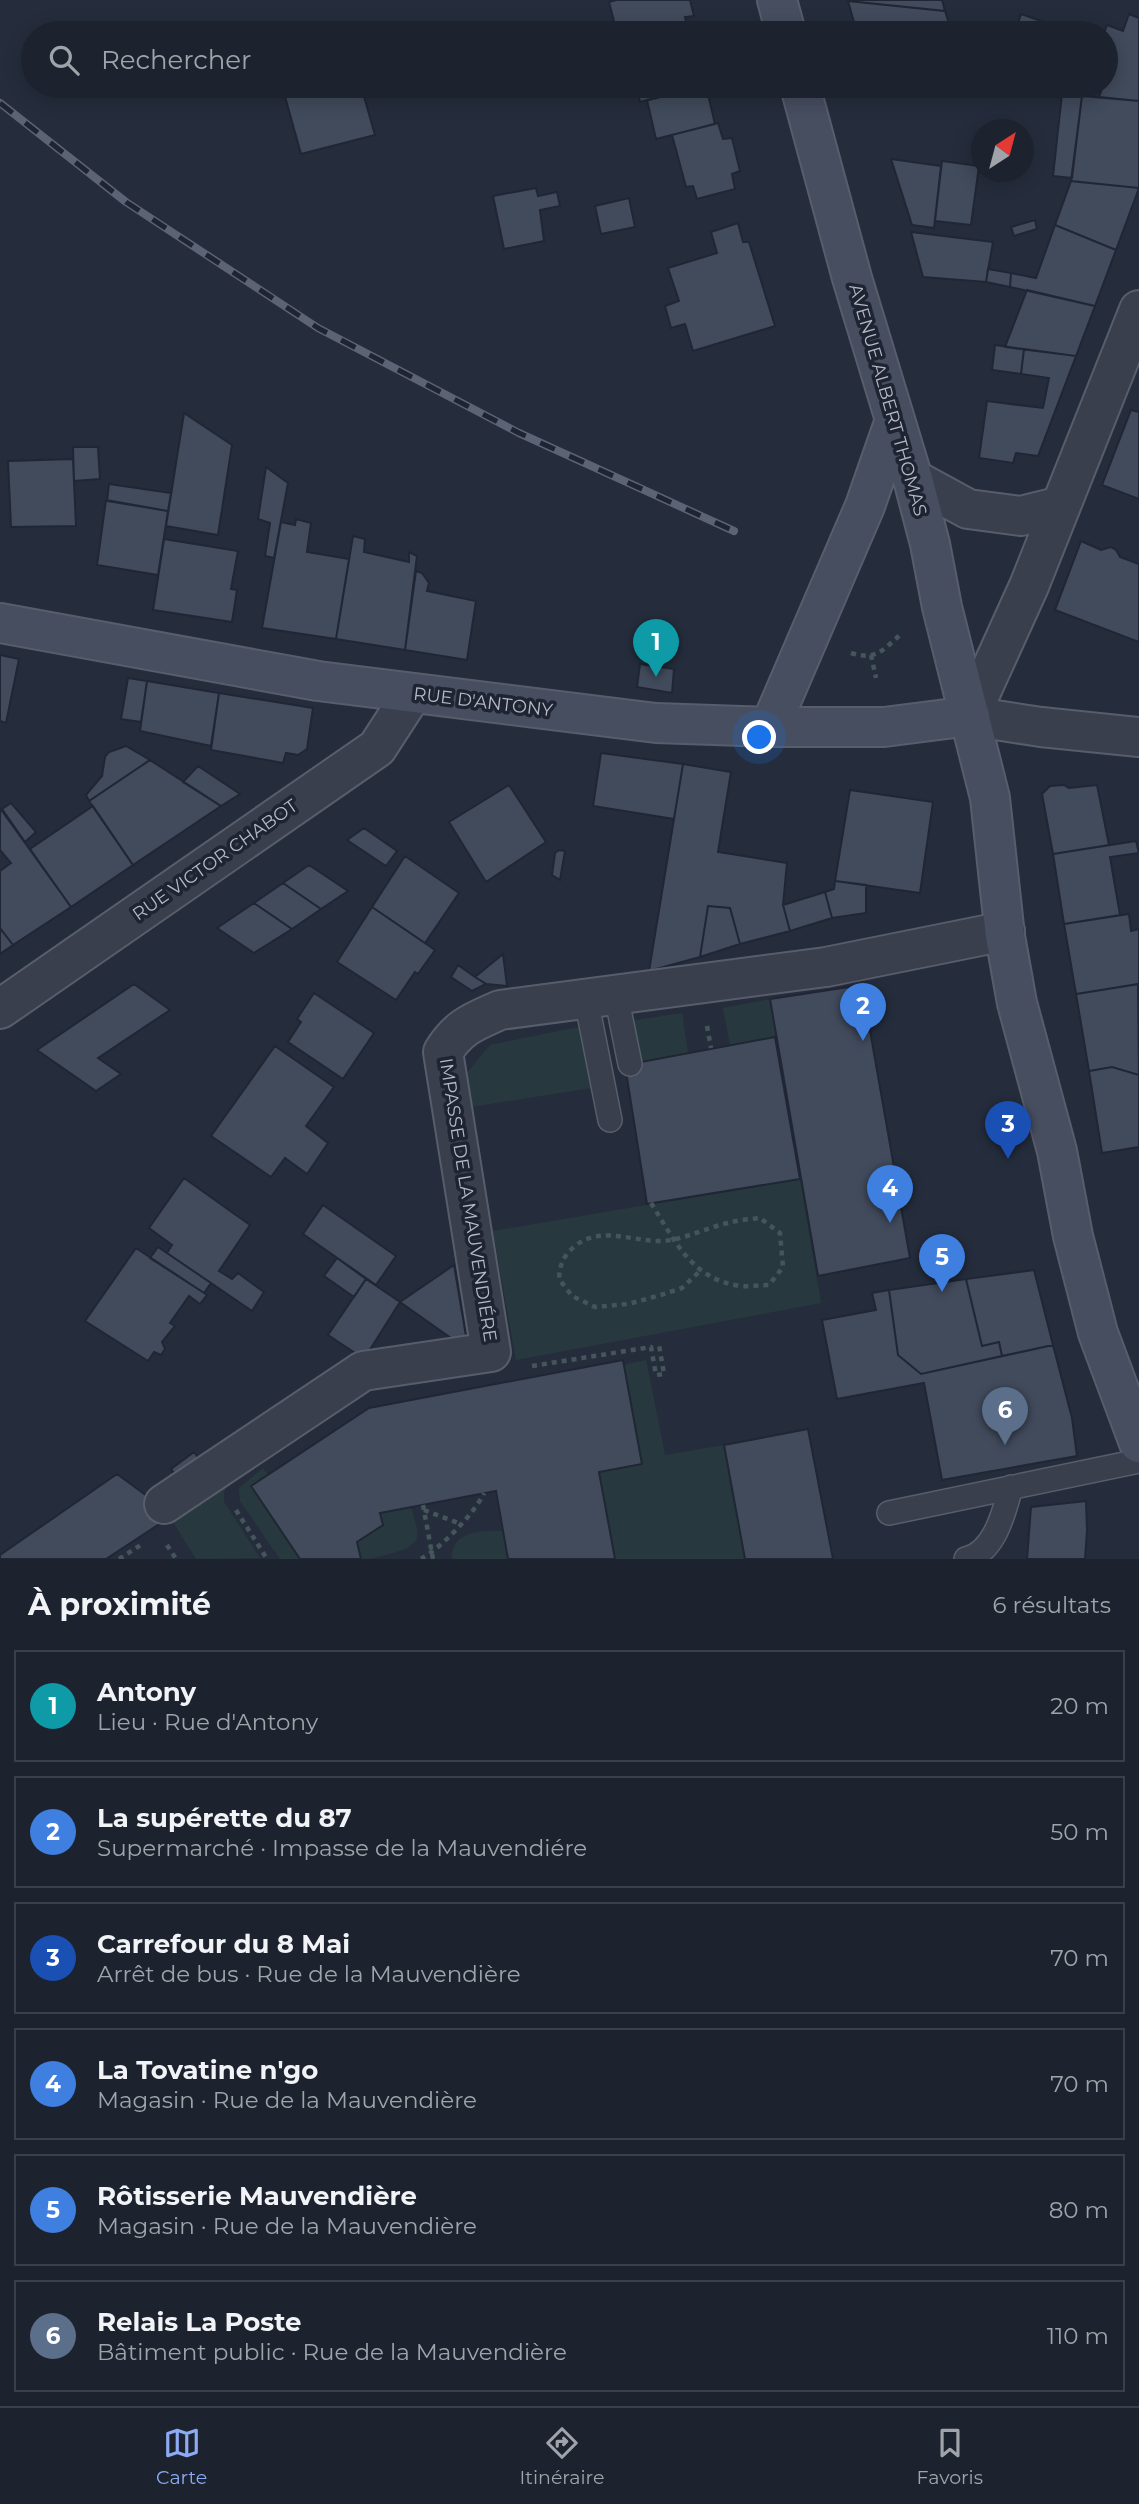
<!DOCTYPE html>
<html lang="fr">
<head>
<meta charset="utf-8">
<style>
  :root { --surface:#1c222e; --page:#292f3a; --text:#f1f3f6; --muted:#a0a4aa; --line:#3a3f4a; --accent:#8dabf5 }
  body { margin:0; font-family:Montserrat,sans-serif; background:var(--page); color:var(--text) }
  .compass { position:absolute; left:971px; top:119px; width:63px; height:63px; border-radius:50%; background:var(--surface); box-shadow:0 4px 18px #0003; rotate:36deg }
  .you { position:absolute; left:760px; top:738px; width:24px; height:24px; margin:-18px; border:5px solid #fff; border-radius:50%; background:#1a73e8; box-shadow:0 0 0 10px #1a73e833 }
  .badge { display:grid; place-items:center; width:46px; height:46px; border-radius:50%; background:var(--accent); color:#fff; font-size:23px; font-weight:700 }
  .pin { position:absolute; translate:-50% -58px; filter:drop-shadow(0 2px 4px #0008) }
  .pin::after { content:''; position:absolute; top:37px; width:24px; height:21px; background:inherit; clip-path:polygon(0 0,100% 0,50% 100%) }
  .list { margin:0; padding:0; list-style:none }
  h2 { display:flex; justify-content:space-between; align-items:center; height:91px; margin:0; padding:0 28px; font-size:30px }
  h2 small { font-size:23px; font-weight:400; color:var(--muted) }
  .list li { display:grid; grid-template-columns:46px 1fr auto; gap:21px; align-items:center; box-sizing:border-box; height:112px; margin:0 14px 14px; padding:0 14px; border:2px solid var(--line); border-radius:0px }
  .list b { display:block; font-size:26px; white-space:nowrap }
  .list p { margin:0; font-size:23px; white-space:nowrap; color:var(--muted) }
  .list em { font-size:23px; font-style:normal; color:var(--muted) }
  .icon { flex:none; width:38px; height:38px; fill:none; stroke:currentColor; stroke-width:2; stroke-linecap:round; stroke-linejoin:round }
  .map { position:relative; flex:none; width:1139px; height:1559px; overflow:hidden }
  .search { position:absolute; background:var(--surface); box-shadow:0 4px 18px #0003; left:21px; right:21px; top:21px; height:77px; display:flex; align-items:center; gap:18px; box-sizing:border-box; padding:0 24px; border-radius:38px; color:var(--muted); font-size:26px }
  .sheet { height:847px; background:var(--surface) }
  nav { display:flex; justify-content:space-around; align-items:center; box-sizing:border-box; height:98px; border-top:2px solid var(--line); background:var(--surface); font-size:19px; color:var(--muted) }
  nav a { display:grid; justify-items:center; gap:4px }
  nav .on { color:var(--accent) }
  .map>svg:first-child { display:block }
  .green { fill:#27393e }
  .building { fill:#414b5c; stroke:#202634; stroke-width:2 }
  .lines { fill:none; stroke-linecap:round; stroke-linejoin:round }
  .lane-casing { stroke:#575d6b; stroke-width:26 }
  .street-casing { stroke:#575d6b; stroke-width:42 }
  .secondary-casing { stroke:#575d6b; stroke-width:42 }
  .path { stroke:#45565b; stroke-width:4.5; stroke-dasharray:5 5; stroke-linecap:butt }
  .lane { stroke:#393f4d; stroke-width:23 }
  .street { stroke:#393f4d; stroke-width:38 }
  .secondary { stroke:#474e60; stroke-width:38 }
  .rail-casing { stroke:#5b6374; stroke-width:8 }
  .rail { stroke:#1e2432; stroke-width:5; stroke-dasharray:16; stroke-linecap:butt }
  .labels { text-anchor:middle; stroke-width:7; stroke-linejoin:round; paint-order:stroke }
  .street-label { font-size:18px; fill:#b5bac8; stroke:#1e2432 }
</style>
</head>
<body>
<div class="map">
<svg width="1139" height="1559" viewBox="0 0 1139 1559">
  <rect width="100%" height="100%" fill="#252d3d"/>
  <!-- green -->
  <path class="green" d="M 770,999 L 776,1036 L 730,1045 L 723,1008 Z
    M 682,1013 L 688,1053 L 639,1062 L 630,1021 Z
    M 579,1027 L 591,1088 L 471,1107 L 466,1074 L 490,1045 Z
    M 800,1179 L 821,1303 L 516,1360 L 493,1231 Z
    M 646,1360 L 665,1455 L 724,1445 L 745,1559 L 615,1559 L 599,1472 L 642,1464 L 624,1365 Z
    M 263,1468 L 268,1475 L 300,1559 L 280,1559 L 240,1501 L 239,1488 Z
    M 231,1480 L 224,1492 L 224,1502 L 260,1558 L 196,1559 L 170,1517 Z
    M 411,1507 C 419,1535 425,1544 393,1553 C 382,1556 372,1559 361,1559 L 357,1542 L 383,1525 L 380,1513 Z
    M 483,1531 L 503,1531 L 508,1559 L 452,1559 C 451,1540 466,1533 483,1531 Z"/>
  <!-- building -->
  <path class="building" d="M 616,0 L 690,0 L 694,16 L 685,17 L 689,33 L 617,33 L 609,2 Z
    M 847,0 L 942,0 L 945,11 L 848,1 Z
    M 848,1 L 945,11 L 952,33 L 857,33 Z
    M 1021,14 L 1061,28 L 1059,33 L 1015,33 Z
    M 1129,14 L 1139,18 L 1139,101 L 1099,97 L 1103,86 L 1106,86 L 1106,79 L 1113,59 L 1106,56 L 1106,33 L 1104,33 L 1107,25 L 1123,31 Z
    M 344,22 L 347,33 L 302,33 Z
    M 282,86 L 361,86 L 375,135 L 301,154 Z
    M 636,86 L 706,86 L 640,102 Z
    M 706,86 L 715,124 L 656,139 L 647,100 Z
    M 1062,94 L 1082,96 L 1072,178 L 1053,176 Z
    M 1082,96 L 1139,101 L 1139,188 L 1071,181 Z
    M 718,123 L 723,139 L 732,138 L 740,171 L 732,174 L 735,189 L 697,199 L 693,186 L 686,187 L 672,135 Z
    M 891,159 L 941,166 L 934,228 L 912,225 Z
    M 942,161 L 979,166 L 971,225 L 935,221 Z
    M 1071,181 L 1139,188 L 1116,250 L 1055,225 Z
    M 536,188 L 538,196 L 557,192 L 560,206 L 540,210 L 544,241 L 504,249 L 493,196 Z
    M 629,198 L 635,227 L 601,234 L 595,206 Z
    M 1035,220 L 1037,229 L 1014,236 L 1011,227 Z
    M 738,223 L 743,242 L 749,242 L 775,326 L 693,351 L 685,324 L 671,328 L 665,306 L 679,301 L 668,268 L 717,253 L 711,232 Z
    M 1055,225 L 1116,250 L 1095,306 L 1010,287 L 1011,273 L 1036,278 Z
    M 911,232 L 993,242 L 986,282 L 923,277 Z
    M 988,269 L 1011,273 L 1010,287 L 986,282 Z
    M 1027,290 L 1095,306 L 1076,356 L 1005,347 Z
    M 995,345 L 1024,349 L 1021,374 L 992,370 Z
    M 1024,349 L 1076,356 L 1038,456 L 1016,453 L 1013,463 L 979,458 L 987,401 L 1043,408 L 1049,378 L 1021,374 Z
    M 1131,410 L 1139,412 L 1139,499 L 1102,485 Z
    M 184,413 L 232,445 L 218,535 L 166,526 Z
    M 73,447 L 98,447 L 100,479 L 74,481 Z
    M 73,459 L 76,526 L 11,527 L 8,461 Z
    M 266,467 L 288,483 L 274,558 L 265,556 L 270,523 L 258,519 Z
    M 109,484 L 171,493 L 168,511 L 107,501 Z
    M 106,500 L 168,511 L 158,575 L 97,565 Z
    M 296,519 L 311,523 L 307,552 L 349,559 L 336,639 L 262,628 L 281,522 L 295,525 Z
    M 353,536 L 365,539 L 364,552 L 409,562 L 409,552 L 417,556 L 405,650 L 336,639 Z
    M 164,539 L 238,551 L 231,589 L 237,590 L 232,622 L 153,610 Z
    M 1081,541 L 1101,550 L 1111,547 L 1116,550 L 1120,557 L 1139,564 L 1139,642 L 1055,610 Z
    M 416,571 L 422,573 L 429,583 L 427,591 L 476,601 L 467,660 L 405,650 Z
    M 0,655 L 19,659 L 6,723 L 0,721 Z
    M 640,664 L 674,669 L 672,693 L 637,687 Z
    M 128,678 L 147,681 L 141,722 L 121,719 Z
    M 147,681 L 219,693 L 211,746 L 140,731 Z
    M 219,693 L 313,708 L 307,749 L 298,755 L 286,753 L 283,763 L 211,750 Z
    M 126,746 L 150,760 L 89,801 L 86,795 L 102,776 L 105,757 L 109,752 Z
    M 601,753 L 683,764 L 674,819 L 593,806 Z
    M 150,760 L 221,806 L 133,865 L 89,801 Z
    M 683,764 L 731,772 L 718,852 L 787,863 L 783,905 L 790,931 L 740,944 L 730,908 L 708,906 L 700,957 L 649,971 Z
    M 198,766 L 240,794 L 221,806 L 183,782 Z
    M 509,785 L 546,842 L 486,882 L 449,822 Z
    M 1064,785 L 1069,788 L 1097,785 L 1109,845 L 1053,854 L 1042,794 L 1050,786 Z
    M 850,790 L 933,802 L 920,893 L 835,881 Z
    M 11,803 L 36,832 L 25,842 L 2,809 Z
    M 93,806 L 133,865 L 71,907 L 30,849 Z
    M 0,808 L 71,907 L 13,945 L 0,928 L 0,871 L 11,863 L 0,850 Z
    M 364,828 L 397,851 L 386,866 L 347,840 Z
    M 1136,841 L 1139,853 L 1110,857 L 1120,915 L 1064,924 L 1053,854 Z
    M 559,850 L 565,851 L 560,880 L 552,875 L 555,853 Z
    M 405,856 L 459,893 L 425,943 L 372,907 Z
    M 309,865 L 348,891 L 321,909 L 283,883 Z
    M 835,881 L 866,885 L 866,913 L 832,918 L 825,892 L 834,889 Z
    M 283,883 L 321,909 L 292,929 L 254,903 Z
    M 825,892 L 832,918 L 790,931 L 783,905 Z
    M 254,903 L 292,929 L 254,953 L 217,928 Z
    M 708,906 L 730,908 L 740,944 L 700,957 Z
    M 372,907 L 435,950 L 418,974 L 415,972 L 396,1000 L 337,962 Z
    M 1129,914 L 1131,931 L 1139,929 L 1139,984 L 1076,994 L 1064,924 Z
    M 0,928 L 13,945 L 0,954 Z
    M 503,954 L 507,986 L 486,984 L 475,977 Z
    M 458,965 L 475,977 L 486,984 L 472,991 L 451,977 Z
    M 134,984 L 170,1010 L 98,1058 L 121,1074 L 96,1091 L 37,1050 Z
    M 1138,984 L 1139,1075 L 1112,1067 L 1089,1071 L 1076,994 Z
    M 862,985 L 910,1258 L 818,1276 L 770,999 Z
    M 314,993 L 374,1033 L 343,1079 L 288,1042 L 301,1022 L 297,1019 Z
    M 775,1037 L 800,1179 L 647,1204 L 625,1065 Z
    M 275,1046 L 334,1087 L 306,1126 L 328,1143 L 307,1174 L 285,1158 L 271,1177 L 211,1136 Z
    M 1112,1067 L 1139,1075 L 1139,1147 L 1102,1153 L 1089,1071 Z
    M 184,1178 L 250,1225 L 219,1271 L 232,1279 L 238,1273 L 264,1292 L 252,1311 L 167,1253 L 172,1245 L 149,1228 Z
    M 323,1205 L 396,1256 L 376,1285 L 303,1234 Z
    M 158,1247 L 211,1283 L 204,1293 L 150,1258 Z
    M 136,1248 L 207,1295 L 200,1304 L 189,1296 L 170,1323 L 175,1326 L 162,1342 L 165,1349 L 161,1355 L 154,1352 L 148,1361 L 85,1321 Z
    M 337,1258 L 366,1279 L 354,1297 L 324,1276 Z
    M 454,1265 L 466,1336 L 458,1343 L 400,1302 Z
    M 1034,1270 L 1053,1345 L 1002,1356 L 999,1342 L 982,1346 L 966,1279 Z
    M 366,1279 L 400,1302 L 364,1359 L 328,1335 Z
    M 966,1279 L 982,1346 L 999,1342 L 1002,1356 L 921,1374 L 898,1355 L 889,1290 Z
    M 889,1290 L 898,1355 L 921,1374 L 1053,1345 L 1072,1418 L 1077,1456 L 942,1480 L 924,1383 L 837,1399 L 822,1320 L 876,1310 L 872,1293 Z
    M 623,1360 L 642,1464 L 599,1472 L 615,1559 L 508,1559 L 496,1491 L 380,1513 L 383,1525 L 357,1542 L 361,1559 L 300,1559 L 251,1486 L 369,1408 Z
    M 808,1429 L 833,1559 L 745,1559 L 724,1445 Z
    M 194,1452 L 203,1464 L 179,1480 L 171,1469 Z
    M 117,1474 L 151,1499 L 164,1521 L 106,1559 L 0,1559 L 0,1555 Z
    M 1086,1501 L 1087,1530 L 1085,1559 L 1027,1559 L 1031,1507 Z"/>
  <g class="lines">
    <defs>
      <path id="lane" d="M 616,995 L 630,1064
        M 586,999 L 610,1120
        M 889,1513 L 1139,1461
        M 966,1559 C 995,1552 1004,1512 1011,1487"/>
      <path id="street" d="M 1139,310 L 1029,586 L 970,716 L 1041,727 L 1139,737
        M 913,479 L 968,509 L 1021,516 L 1061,506
        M 0,1009 L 377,748 L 412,694
        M 164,1504 L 363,1371 L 491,1352 L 443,1052 C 459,1026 474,1022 500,1010 L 826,967 L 1005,931"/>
      <path id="secondary" d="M 777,0 L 786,33
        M 800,86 L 852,278 L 913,479 L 930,544 L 942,607 L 990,798 L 1005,936 L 1017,1003 L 1057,1151 L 1073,1236 L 1098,1333 L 1139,1443
        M 0,623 L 318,681 L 656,723 L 770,727 L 884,727 L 970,716
        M 770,727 L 865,506 L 895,420"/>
    </defs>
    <!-- lane casing -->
    <use href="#lane" class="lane-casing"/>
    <!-- street casing -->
    <use href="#street" class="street-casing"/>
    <!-- secondary casing -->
    <use href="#secondary" class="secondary-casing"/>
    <!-- path -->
    <path class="path" d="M 851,653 C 876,661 883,650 901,634
      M 871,655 L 876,678
      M 707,1026 L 711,1048
      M 651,1203 C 675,1241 692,1280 741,1286 C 750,1287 760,1285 769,1285 L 783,1267 L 780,1233 L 760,1218 C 750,1219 738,1220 728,1223 C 710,1227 693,1235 676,1239 C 642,1248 605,1222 575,1246 C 563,1256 560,1264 559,1279 L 572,1296 L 595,1307 L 628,1304 L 661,1295 L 682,1288 L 700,1271
      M 532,1366 L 651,1347 L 656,1375 L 664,1374 L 659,1345
      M 423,1505 L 433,1559
      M 236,1510 L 267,1559
      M 424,1510 L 461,1524
      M 167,1545 L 176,1559
      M 119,1559 L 144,1543
      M 421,1559 C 442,1547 474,1514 484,1493"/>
    <!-- lane -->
    <use href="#lane" class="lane"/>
    <!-- street -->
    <use href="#street" class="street"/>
    <!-- secondary -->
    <use href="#secondary" class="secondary"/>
    <defs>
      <path id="rail" d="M 0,103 L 126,202 L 318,328 L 519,433 L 734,531"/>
    </defs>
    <!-- rail casing -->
    <use href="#rail" class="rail-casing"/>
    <!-- rail -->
    <use href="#rail" class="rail"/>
  </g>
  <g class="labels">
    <!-- street labels -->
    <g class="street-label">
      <text transform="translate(888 400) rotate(74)" y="6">AVENUE ALBERT THOMAS</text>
      <text transform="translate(483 702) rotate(7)" y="6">RUE D'ANTONY</text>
      <text transform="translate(215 860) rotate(-35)" y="6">RUE VICTOR CHABOT</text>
      <text transform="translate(468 1200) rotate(81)" y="6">IMPASSE DE LA MAUVENDIÉRE</text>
    </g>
  </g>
</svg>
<svg class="compass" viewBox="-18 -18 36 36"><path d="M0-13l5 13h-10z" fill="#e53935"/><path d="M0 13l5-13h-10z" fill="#a0a4aa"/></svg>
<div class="you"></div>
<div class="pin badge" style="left:656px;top:677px;background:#0f9aa8">1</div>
<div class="pin badge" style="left:863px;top:1041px;background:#3f7fe0">2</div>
<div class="pin badge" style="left:1008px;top:1159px;background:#1a4fb4">3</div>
<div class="pin badge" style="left:890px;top:1223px;background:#3f7fe0">4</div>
<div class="pin badge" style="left:942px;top:1292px;background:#3f7fe0">5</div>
<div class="pin badge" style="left:1005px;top:1445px;background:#5c6f8a">6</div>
<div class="search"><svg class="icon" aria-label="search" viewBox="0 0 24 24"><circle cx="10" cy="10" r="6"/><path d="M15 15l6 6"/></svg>Rechercher</div>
</div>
<section class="sheet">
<h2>À proximité<small>6 résultats</small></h2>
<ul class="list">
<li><span class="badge" style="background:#0f9aa8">1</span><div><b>Antony</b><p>Lieu · Rue d'Antony</p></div><em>20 m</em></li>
<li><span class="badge" style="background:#3f7fe0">2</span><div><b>La supérette du 87</b><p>Supermarché · Impasse de la Mauvendiére</p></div><em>50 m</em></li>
<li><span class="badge" style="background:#1a4fb4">3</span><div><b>Carrefour du 8 Mai</b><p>Arrêt de bus · Rue de la Mauvendière</p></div><em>70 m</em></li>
<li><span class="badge" style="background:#3f7fe0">4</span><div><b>La Tovatine n'go</b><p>Magasin · Rue de la Mauvendière</p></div><em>70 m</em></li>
<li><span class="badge" style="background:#3f7fe0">5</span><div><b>Rôtisserie Mauvendière</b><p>Magasin · Rue de la Mauvendière</p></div><em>80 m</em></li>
<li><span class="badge" style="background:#5c6f8a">6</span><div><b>Relais La Poste</b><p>Bâtiment public · Rue de la Mauvendière</p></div><em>110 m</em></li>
</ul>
</section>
<nav>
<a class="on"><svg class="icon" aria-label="map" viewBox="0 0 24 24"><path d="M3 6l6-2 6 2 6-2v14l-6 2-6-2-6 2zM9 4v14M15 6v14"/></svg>Carte</a>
<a><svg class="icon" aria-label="directions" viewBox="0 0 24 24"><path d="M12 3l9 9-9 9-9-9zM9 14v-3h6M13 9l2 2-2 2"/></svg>Itinéraire</a>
<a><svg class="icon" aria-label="saved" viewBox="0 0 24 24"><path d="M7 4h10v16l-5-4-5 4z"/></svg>Favoris</a>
</nav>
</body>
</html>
